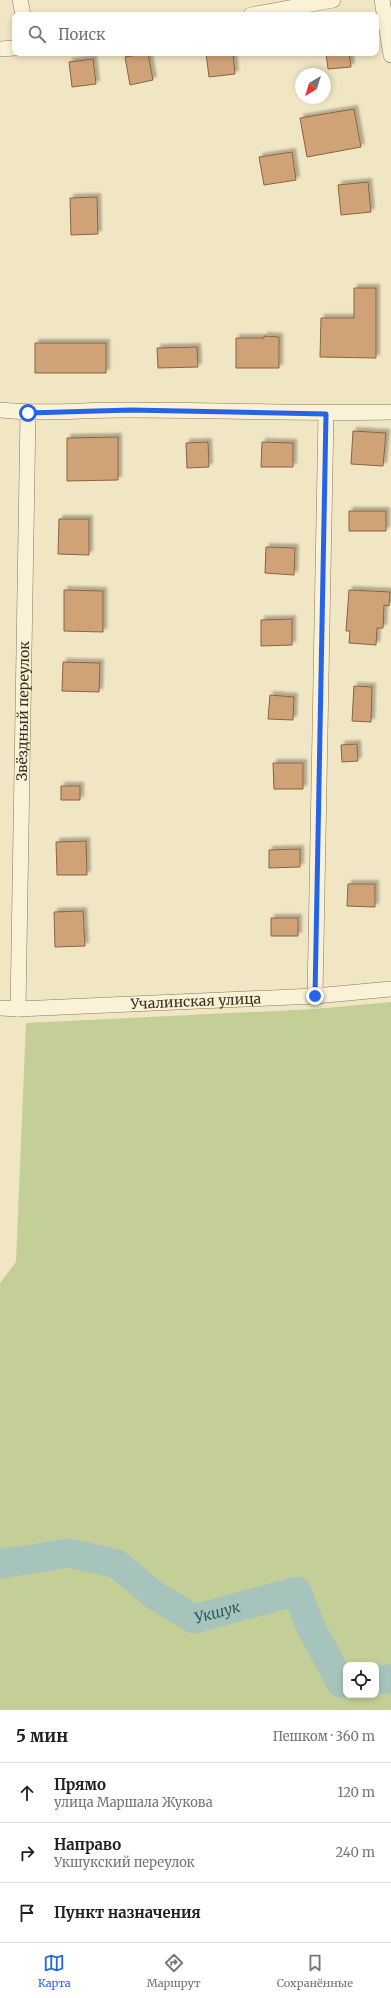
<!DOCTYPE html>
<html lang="ru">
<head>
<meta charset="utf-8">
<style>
  :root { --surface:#fff; --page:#f6f6f6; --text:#202124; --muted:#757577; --line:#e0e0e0; --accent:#2563eb }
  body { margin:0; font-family:Merriweather,serif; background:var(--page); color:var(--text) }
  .controls { position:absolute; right:12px; bottom:12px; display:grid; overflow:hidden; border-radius:8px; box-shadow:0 2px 6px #0003 }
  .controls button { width:36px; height:36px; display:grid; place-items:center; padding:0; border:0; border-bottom:1px solid var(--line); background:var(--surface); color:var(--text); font:20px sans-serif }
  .compass { position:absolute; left:295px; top:68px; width:36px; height:36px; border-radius:50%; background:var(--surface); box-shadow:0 2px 6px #0003; rotate:218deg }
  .stop { position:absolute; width:12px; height:12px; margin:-9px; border:3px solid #2563eb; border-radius:50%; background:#fff }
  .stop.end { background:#2563eb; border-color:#fff; box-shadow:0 1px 4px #0008 }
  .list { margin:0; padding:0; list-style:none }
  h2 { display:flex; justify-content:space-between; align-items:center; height:52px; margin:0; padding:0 16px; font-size:17px }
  h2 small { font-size:13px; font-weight:400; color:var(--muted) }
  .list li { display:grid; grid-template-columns:26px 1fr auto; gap:12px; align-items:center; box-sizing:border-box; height:60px; padding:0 16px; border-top:1px solid var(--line) }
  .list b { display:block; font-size:15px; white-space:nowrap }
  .list p { margin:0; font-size:13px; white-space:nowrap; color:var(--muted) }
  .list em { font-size:13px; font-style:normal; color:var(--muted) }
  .icon { flex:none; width:22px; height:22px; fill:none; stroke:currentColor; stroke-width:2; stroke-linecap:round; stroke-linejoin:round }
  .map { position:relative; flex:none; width:391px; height:1710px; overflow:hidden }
  .search { position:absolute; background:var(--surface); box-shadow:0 2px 6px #0003; left:12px; right:12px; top:12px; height:44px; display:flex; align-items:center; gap:10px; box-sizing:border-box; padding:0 14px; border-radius:8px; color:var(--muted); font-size:15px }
  .sheet { height:232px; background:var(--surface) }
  nav { display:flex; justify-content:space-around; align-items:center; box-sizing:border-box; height:56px; border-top:1px solid var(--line); background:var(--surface); font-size:11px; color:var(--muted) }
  nav a { display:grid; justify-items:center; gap:2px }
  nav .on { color:var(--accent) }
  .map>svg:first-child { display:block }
  .green { fill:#c4cf97; fill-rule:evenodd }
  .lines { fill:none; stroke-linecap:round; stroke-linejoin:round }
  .river { stroke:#a6c3bc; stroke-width:29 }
  .building { fill:#d0a278; stroke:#8b623e; filter:url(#shadow) }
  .street-casing { stroke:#8b7759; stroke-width:16 }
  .street { stroke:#faf2d7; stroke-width:15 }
  .route { stroke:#2563eb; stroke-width:5 }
  .labels { text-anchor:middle; stroke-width:3.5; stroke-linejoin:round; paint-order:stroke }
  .street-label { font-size:14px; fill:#3b2e1e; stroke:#f7efd4 }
  .water-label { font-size:15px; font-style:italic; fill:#2d5b5b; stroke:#f7efd4 }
</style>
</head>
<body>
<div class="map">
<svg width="391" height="1710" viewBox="0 0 391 1710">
  <defs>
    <filter id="shadow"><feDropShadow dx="3.5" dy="-3.5" stdDeviation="1" flood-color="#0004"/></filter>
  </defs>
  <rect width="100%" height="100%" fill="#f0e6c4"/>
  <!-- green -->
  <path class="green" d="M 391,1002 L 391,1710 L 0,1710 L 0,1283 L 16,1262 L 26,1023 L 315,1009 ZM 346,1665 L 376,1665 L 376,1695 L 346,1695 Z"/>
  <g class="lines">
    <!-- river -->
    <g class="river">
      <path id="s1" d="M 0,1564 L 69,1553 L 117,1564 L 154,1595 L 194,1619 L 297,1591 L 310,1626 L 341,1683 L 346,1683"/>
      <path d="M 376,1680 L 391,1679"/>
    </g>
  </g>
  <!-- building -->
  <path class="building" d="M 148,53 L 153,80 L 130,85 L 125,57 Z
    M 206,53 L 233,53 L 235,74 L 209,77 Z
    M 326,53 L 349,53 L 351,67 L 328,69 Z
    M 93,59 L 96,84 L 72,87 L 69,62 Z
    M 354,109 L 361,147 L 307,157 L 300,118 Z
    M 292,152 L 296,180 L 264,185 L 259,157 Z
    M 368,182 L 371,212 L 341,215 L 338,185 Z
    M 97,197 L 98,234 L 71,235 L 70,198 Z
    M 354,288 L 376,288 L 376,358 L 320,357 L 321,318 L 354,318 Z
    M 264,336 L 279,337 L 279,368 L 236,368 L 236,338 L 264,338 Z
    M 35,343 L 106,343 L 106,373 L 35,373 Z
    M 197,347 L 198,367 L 158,368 L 157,348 Z
    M 353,431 L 386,433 L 383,466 L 351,464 Z
    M 118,437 L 118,480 L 67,481 L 67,438 Z
    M 208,442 L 209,467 L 187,468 L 186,443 Z
    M 262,442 L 293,443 L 293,467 L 261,467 Z
    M 349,511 L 386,511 L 386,531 L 349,531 Z
    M 59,519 L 89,519 L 89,555 L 58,554 Z
    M 266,547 L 295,548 L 294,575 L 265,573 Z
    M 64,590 L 103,591 L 103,632 L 64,631 Z
    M 349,590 L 390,592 L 389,606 L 384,605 L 383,628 L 377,628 L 376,645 L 349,643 L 350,631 L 346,631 Z
    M 292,619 L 292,645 L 261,646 L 261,620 Z
    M 63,662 L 100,663 L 99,692 L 62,691 Z
    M 354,686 L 372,687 L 371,722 L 352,721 Z
    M 270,695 L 294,697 L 293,720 L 268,719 Z
    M 357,744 L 358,761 L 342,762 L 341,745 Z
    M 273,763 L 303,763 L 303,789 L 274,789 Z
    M 61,786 L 80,786 L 80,800 L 61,800 Z
    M 86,841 L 87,875 L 57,875 L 56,842 Z
    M 300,849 L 300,867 L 269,868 L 269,850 Z
    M 348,884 L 375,884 L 375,907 L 347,906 Z
    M 83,911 L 85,946 L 55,947 L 54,912 Z
    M 271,918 L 298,918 L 298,936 L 271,936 Z"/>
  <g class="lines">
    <defs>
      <g id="street">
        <path d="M 20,0 L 23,15"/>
        <path d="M 382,0 L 391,55"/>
        <path d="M 251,15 L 333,0"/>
        <path d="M 0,49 L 15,48"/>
        <path d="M 0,410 C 45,415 89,409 133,410 C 219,410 305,414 391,412"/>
        <path d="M 315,996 L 326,414"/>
        <path id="s2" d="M 0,1008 L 18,1009 L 315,996 L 391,989"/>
        <path id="s3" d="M 18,1009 L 28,413"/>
      </g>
    </defs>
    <!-- street casing -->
    <use href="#street" class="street-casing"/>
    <!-- street -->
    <use href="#street" class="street"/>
  </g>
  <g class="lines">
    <!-- route -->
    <path class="route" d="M 28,413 L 131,410 L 326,414 L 315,996"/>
  </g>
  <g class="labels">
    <!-- street labels -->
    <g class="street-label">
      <text dy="5" stroke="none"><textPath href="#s3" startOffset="298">Звёздный переулок</textPath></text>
      <text dy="5" stroke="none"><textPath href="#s2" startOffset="196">Учалинская улица</textPath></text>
    </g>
    <!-- water labels -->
    <g class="water-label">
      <text dy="5" stroke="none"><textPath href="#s1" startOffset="238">Укшук</textPath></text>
    </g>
  </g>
</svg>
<div class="controls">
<button><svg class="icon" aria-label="locate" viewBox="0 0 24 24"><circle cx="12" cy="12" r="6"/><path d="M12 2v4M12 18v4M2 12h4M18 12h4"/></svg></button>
</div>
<svg class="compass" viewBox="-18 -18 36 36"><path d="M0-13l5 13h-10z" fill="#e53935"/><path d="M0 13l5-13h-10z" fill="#757577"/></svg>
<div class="stop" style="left:28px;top:413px"></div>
<div class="stop end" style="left:315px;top:996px"></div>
<div class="search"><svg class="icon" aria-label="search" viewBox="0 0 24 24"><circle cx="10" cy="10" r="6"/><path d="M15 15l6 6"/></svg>Поиск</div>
</div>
<section class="sheet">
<h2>5 мин<small>Пешком · 360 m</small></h2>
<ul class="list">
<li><svg class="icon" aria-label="ahead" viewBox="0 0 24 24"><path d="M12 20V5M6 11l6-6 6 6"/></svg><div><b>Прямо</b><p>улица Маршала Жукова</p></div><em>120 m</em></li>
<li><svg class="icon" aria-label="right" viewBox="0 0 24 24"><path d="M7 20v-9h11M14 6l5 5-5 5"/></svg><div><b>Направо</b><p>Укшукский переулок</p></div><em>240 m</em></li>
<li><svg class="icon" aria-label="arrive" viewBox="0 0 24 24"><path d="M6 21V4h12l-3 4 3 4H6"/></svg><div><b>Пункт назначения</b></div></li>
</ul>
</section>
<nav>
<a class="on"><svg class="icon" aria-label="map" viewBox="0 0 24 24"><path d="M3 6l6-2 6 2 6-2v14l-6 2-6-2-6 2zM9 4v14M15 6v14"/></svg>Карта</a>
<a><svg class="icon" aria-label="directions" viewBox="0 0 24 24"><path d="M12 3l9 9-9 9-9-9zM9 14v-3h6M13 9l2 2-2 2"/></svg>Маршрут</a>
<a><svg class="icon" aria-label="saved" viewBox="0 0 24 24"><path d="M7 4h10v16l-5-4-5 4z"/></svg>Сохранённые</a>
</nav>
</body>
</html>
